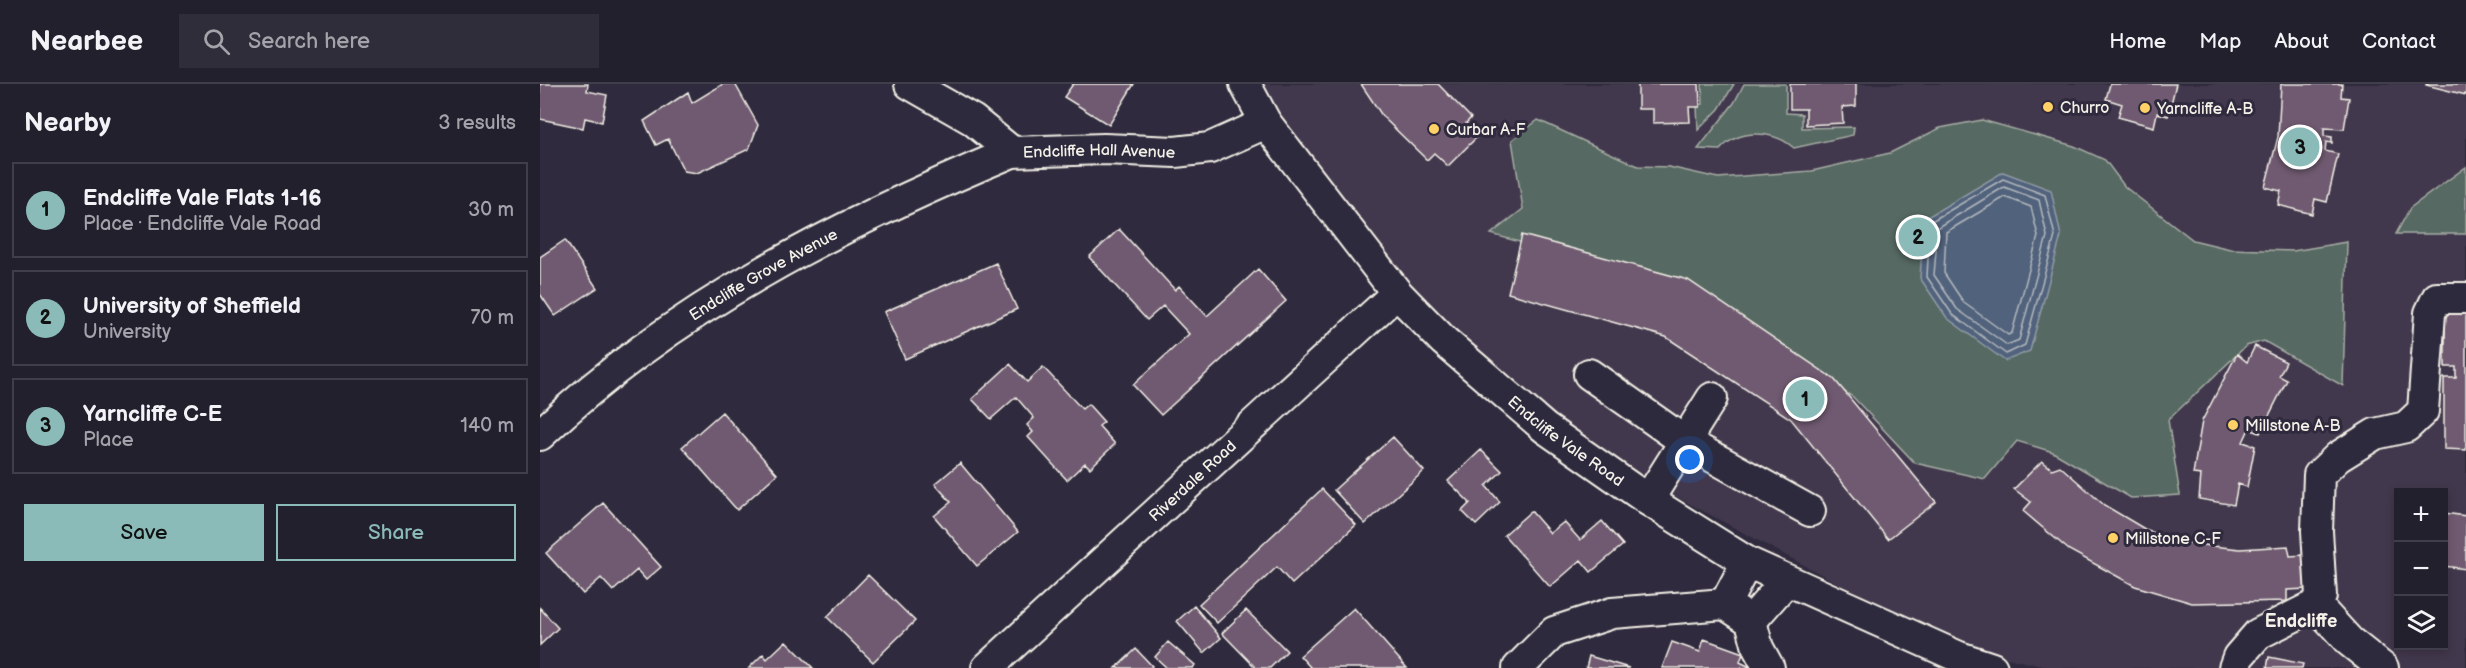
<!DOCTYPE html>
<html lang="en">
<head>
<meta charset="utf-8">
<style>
  :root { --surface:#23202e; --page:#2f2d3a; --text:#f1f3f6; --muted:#a3a3aa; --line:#403e4a; --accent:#8bbbb9 }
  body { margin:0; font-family:"Balsamiq Sans",sans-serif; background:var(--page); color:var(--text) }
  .controls { position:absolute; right:18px; bottom:18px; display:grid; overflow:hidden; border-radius:0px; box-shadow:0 3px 9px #0003 }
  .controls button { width:54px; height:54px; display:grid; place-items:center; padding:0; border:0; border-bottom:2px solid var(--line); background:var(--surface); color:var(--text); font:30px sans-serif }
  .you { position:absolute; left:1150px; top:376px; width:21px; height:21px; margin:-15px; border:4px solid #fff; border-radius:50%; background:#1a73e8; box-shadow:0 0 0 9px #1a73e833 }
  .badge { display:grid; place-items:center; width:39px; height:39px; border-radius:50%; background:var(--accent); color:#111; font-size:20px; font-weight:700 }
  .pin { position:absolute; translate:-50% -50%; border:3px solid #fff; box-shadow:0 2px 6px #0006 }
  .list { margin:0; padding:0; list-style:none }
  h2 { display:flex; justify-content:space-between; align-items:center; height:78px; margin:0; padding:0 24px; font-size:26px }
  h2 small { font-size:20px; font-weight:400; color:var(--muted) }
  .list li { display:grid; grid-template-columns:39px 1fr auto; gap:18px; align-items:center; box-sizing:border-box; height:96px; margin:0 12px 12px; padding:0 12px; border:2px solid var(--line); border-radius:0px }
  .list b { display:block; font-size:22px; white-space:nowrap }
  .list p { margin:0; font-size:20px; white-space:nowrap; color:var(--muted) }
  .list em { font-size:20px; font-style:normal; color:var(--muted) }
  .actions { display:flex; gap:12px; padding:18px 24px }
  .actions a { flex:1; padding:14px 0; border:2px solid var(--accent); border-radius:0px; text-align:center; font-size:21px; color:var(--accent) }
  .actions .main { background:var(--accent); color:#111 }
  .icon { flex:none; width:33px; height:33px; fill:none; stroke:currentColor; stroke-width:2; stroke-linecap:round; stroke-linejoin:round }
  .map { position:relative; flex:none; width:1926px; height:584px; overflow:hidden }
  header { display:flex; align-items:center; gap:36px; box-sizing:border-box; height:84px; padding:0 30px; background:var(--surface); border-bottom:2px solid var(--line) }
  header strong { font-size:28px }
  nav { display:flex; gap:33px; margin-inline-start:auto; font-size:21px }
  .search { width:420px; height:54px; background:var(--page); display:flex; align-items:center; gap:15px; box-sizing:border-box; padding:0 21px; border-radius:0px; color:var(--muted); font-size:22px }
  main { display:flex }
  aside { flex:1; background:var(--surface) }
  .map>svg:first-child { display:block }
  .built { fill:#42384d; fill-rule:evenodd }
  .green { fill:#576962; stroke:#a6ada5; stroke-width:1.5 }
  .water { fill:#51627c; stroke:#929ba7; stroke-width:1.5 }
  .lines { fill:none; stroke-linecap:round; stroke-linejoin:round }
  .shore { stroke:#b3b8bd; stroke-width:1.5 }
  .building { fill:#6f5a71; stroke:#f4f1e8; stroke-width:1.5 }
  .minor-casing { stroke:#f4f1e8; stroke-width:34 }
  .minor { stroke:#2f2a3d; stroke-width:30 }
  .poi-dot { fill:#ffd166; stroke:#2f2a3d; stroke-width:2 }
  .labels { text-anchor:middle; stroke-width:6; stroke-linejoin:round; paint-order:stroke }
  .poi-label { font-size:16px; fill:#f4f1e8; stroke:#2f2a3d; text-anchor:start }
  .street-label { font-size:16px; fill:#f4f1e8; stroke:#2f2a3d }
  .neighbourhood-label { font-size:18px; font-weight:bold; fill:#f4f1e8; stroke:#2f2a3d }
</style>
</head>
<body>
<header>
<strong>Nearbee</strong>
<div class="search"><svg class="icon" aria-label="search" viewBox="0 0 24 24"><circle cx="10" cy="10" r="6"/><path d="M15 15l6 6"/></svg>Search here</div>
<nav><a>Home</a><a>Map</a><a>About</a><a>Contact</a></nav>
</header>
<main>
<aside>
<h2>Nearby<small>3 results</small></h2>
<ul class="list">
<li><span class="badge">1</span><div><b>Endcliffe Vale Flats 1-16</b><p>Place · Endcliffe Vale Road</p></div><em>30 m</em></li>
<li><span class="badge">2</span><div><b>University of Sheffield</b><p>University</p></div><em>70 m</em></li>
<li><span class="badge">3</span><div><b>Yarncliffe C-E</b><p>Place</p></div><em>140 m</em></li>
</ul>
<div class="actions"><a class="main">Save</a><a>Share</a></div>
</aside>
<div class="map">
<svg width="1926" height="584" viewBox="0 0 1926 584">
  <rect width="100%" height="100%" fill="#2f2a3d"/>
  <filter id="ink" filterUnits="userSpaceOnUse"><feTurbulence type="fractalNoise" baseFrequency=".0167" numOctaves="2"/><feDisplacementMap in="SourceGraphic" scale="12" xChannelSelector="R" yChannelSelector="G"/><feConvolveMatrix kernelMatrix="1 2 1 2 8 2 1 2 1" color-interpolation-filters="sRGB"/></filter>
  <g filter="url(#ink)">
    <!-- built -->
    <path class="built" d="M 719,0 L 1926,0 L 1926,584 L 1512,584 L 1417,563 L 939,307 ZM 1858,408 L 1904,408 L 1904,562 L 1858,562 Z"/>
    <!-- green -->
    <path class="green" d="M 1162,0 L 1194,0 L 1179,25 L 1158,46 L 1157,21 L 1163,20 Z
      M 1204,0 L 1246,0 L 1246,29 L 1262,30 L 1262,44 L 1314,43 L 1313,51 L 1254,64 C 1233,46 1199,44 1180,66 L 1158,65 L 1194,19 Z
      M 998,36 L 1098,82 L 1129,83 L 1178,94 L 1272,87 L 1350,69 L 1400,44 L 1442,36 L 1534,62 L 1565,76 L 1585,103 L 1653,156 L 1690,165 L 1753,167 L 1807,158 L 1803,302 L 1724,257 L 1706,262 L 1628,336 L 1640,411 L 1591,414 L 1513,368 L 1477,357 L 1445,395 L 1375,379 L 1313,313 L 1140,203 L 951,150 L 983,125 L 972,56 Z
      M 1926,83 L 1926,150 L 1856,150 L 1870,124 Z"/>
    <!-- water -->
    <path class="water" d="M 1463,88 L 1511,106 L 1521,152 L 1490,267 L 1465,277 L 1407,234 L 1380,194 L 1384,135 Z"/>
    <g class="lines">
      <!-- shore -->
      <path class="shore" d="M 1463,95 L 1505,111 L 1515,152 L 1485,261 L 1466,270 L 1412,230 L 1387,193 L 1390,138 Z
        M 1464,103 L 1499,116 L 1507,152 L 1479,256 L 1467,261 L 1417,225 L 1394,191 L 1398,143 Z
        M 1465,113 L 1491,123 L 1498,152 L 1472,249 L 1468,251 L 1424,219 L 1404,189 L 1406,148 Z"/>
    </g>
    <!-- building -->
    <path class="building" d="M 0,0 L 48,0 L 47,7 L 67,11 L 62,38 L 45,34 L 43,44 L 0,35 Z
      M 183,0 L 195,0 L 218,41 L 209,65 L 157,89 L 144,87 L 128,55 L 116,61 L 104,37 L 148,8 L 152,19 Z
      M 533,0 L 594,0 L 569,41 L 524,13 Z
      M 821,0 L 898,0 L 931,34 L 926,39 L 938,52 L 908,82 L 894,69 L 887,76 L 843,33 Z
      M 1098,0 L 1159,0 L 1160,23 L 1149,23 L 1150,38 L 1113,39 L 1113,25 L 1098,25 Z
      M 1250,0 L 1316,0 L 1316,22 L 1302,23 L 1303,39 L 1266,41 L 1266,25 L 1250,25 Z
      M 1570,0 L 1636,0 L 1628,32 L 1617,29 L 1614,43 L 1578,33 L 1582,20 L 1566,15 Z
      M 1741,0 L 1802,0 L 1801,13 L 1809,14 L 1804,45 L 1784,44 L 1784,52 L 1792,53 L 1792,59 L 1786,58 L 1785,67 L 1798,70 L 1787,118 L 1775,115 L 1772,130 L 1738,121 L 1741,107 L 1725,103 L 1738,53 Z
      M 1886,0 L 1926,0 L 1926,11 L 1886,1 Z
      M 579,145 L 635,206 L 639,202 L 667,232 L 718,185 L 746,217 L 621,331 L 593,301 L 649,250 L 623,222 L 607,236 L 549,173 Z
      M 982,151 L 1148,196 L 1294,295 L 1396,418 L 1348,455 L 1251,335 L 1126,253 L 968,209 Z
      M 25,156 L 57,204 L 15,232 L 0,210 L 0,173 Z
      M 456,179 L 477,225 L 365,275 L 344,228 Z
      M 1905,221 L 1926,221 L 1926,366 L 1904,365 L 1904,294 L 1916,294 L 1916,283 L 1905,283 Z
      M 1715,262 L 1746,278 L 1739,292 L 1747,296 L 1720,349 L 1709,345 L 1703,358 L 1715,362 L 1707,403 L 1698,400 L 1694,421 L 1659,415 L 1661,391 L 1653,390 L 1662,337 L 1697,270 L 1707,278 Z
      M 470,280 L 487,298 L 503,283 L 542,325 L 548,320 L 564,338 L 559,342 L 575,360 L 550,384 L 545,379 L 527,396 L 488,353 L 493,348 L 487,341 L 494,334 L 476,313 L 451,335 L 432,315 Z
      M 182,328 L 237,390 L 197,426 L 142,363 Z
      M 853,353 L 884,387 L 825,440 L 794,406 Z
      M 941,366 L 962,387 L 946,402 L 960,418 L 936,441 L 922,427 L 930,419 L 908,397 Z
      M 1502,377 L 1512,385 L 1520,382 L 1564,421 L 1608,447 L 1654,460 L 1700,465 L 1748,462 L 1750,472 L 1764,471 L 1766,505 L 1747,506 L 1747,517 L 1652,519 L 1595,502 L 1529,466 L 1483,427 L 1491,418 L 1474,405 Z
      M 420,379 L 478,448 L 437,482 L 394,432 L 411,418 L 395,400 Z
      M 782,405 L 816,441 L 752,500 L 737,483 L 677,539 L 659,520 Z
      M 63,419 L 121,483 L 106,496 L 97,486 L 73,507 L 61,494 L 43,510 L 6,469 Z
      M 991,427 L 1010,449 L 1024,438 L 1040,456 L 1062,437 L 1083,461 L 1051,488 L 1041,476 L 1010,503 L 964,451 Z
      M 1904,429 L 1926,432 L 1926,485 L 1904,482 Z
      M 328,491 L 375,537 L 333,578 L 287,533 Z
      M 654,522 L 681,554 L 664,569 L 637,537 Z
      M 0,524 L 18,544 L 0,561 Z
      M 814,524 L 867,584 L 771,584 L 760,572 Z
      M 706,526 L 747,567 L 730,584 L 716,584 L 682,549 Z
      M 1164,555 L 1203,569 L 1200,578 L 1212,584 L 1122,584 L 1132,558 L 1160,568 Z
      M 246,557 L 273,584 L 209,584 L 223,570 L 227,575 Z
      M 628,558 L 655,581 L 653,584 L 627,584 L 615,573 Z
      M 596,565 L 612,582 L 610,584 L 576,584 Z
      M 1049,572 L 1089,584 L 1046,584 Z
      M 1729,573 L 1763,580 L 1762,584 L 1727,584 Z"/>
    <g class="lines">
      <defs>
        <g id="minor">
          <path id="s1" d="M 370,0 L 433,36 L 472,68 L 564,65 L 635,68 L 670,64 L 726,39"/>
          <path id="s2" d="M 705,0 L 726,39 L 857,209 L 904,257 L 1005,344 L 1108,416 L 1207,478 L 1419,573 L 1452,584"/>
          <path d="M 1049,290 L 1144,357 L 1270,427"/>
          <path id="s3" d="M 0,351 C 132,224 304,138 472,68"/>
          <path d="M 1108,416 L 1172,314"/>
          <path d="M 1207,478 L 1185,520 L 1211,537 L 1246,497"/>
          <path d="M 1776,521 L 1809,557 L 1843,584"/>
          <path d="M 1211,537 L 1218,564 L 1229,584"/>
          <path id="s4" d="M 447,584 L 857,209"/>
          <path d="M 978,584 L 1014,548 L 1072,529 L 1185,520"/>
          <path d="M 1694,584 L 1698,573 L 1718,550 L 1776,521 L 1781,512 L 1777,447 L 1779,391 L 1798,373 L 1835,350 L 1866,343 L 1883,327 L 1890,229 L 1897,214 L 1926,214"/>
        </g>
      </defs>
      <!-- minor casing -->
      <use href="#minor" class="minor-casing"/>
      <!-- minor -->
      <use href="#minor" class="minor"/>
    </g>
  </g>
  <!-- markers -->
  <g class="poi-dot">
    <circle cx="1508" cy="23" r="6"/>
    <circle cx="1605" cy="24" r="6"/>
    <circle cx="894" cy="45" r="6"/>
    <circle cx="1693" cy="341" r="6"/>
    <circle cx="1573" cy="454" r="6"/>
  </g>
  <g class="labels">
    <!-- poi labels -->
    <g class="poi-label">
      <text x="1520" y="29">Churro</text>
      <text x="1617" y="30">Yarncliffe A-B</text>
      <text x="906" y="51">Curbar A-F</text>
      <text x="1705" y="347">Millstone A-B</text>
      <text x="1585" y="460">Millstone C-F</text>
    </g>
    <!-- street labels -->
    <g class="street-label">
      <text dy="6" stroke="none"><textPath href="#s1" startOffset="210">Endcliffe Hall Avenue</textPath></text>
      <text dy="6" stroke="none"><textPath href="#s3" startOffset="276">Endcliffe Grove Avenue</textPath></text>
      <text dy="6" stroke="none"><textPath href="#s2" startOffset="484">Endcliffe Vale Road</textPath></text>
      <text dy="6" stroke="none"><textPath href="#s4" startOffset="278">Riverdale Road</textPath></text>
    </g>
    <!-- neighbourhood labels -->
    <g class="neighbourhood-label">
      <text x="1761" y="543">Endcliffe</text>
    </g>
  </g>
</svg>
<div class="controls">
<button>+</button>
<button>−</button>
<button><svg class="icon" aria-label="layers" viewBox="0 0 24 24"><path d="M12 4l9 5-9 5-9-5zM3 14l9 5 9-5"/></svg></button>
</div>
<div class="you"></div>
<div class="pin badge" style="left:1265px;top:315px">1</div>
<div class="pin badge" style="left:1378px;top:153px">2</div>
<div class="pin badge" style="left:1760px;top:63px">3</div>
</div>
</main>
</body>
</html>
